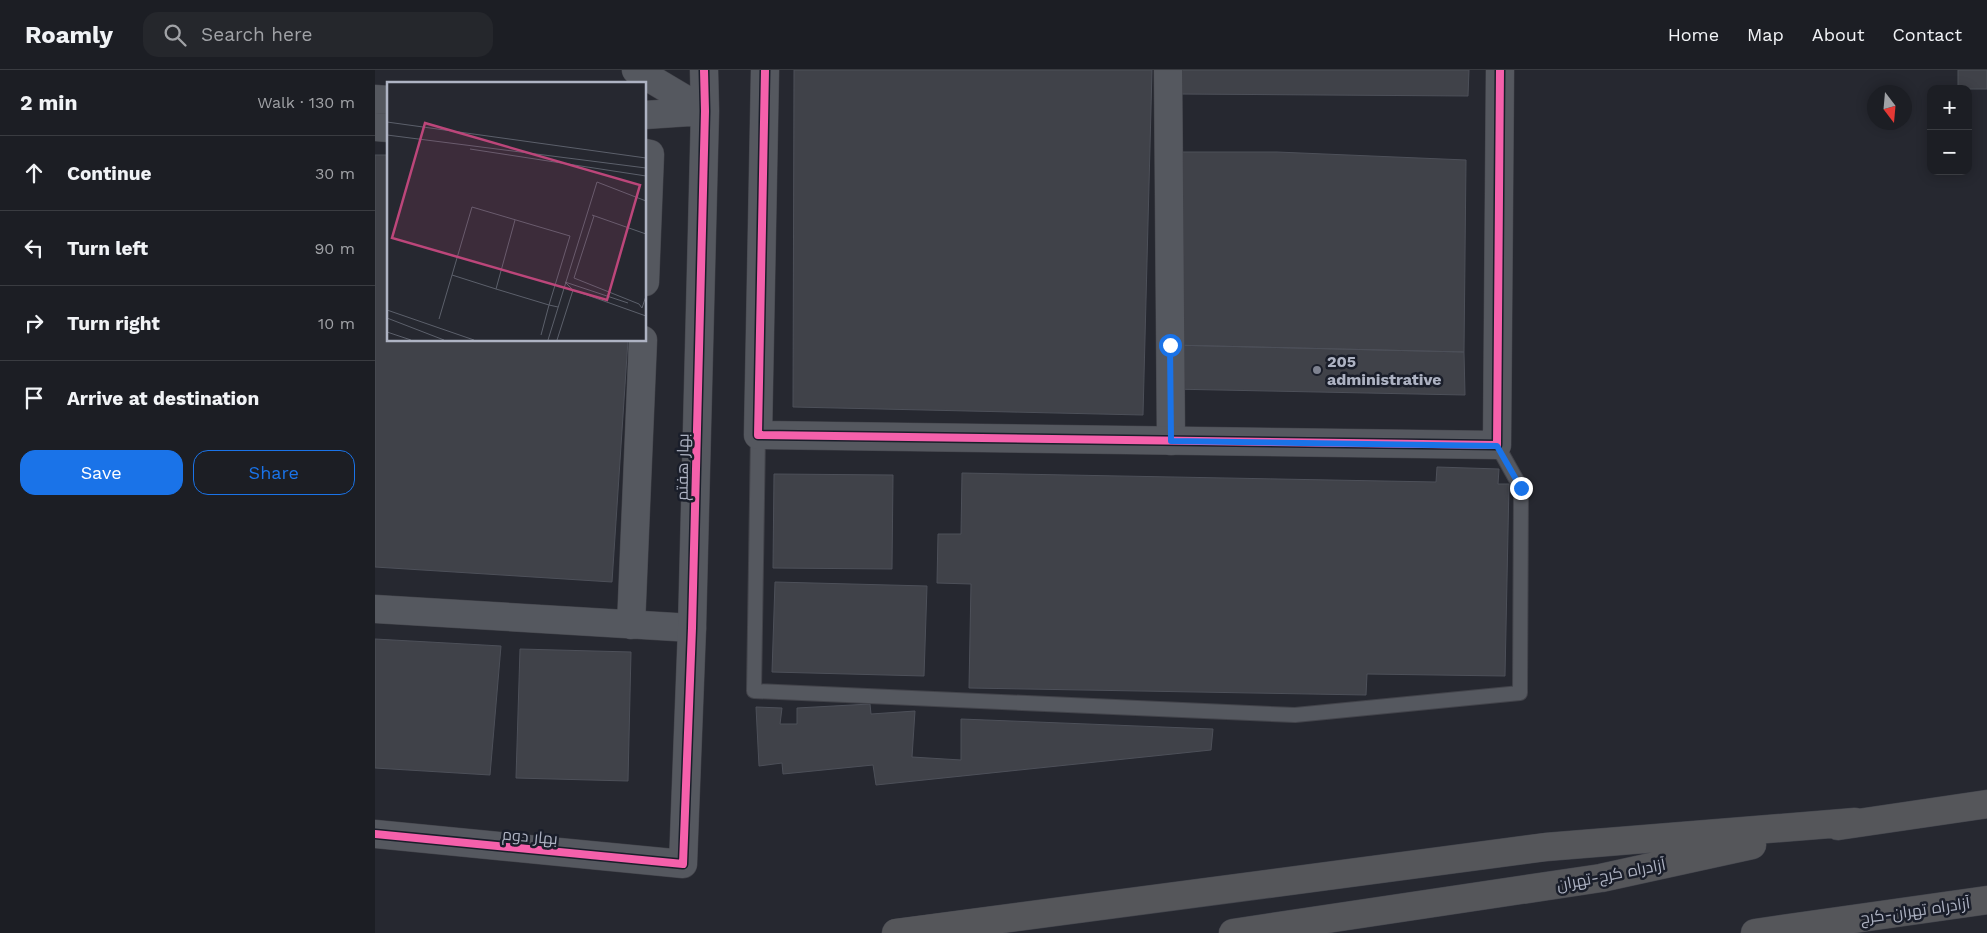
<!DOCTYPE html>
<html lang="en">
<head>
<meta charset="utf-8">
<style>
  :root { --surface:#1c1e24; --page:#25272c; --text:#f1f3f6; --muted:#a0a2a6; --line:#3a3c41; --accent:#1a73e8 }
  body { margin:0; font-family:"Work Sans",Cairo,sans-serif; background:var(--page); color:var(--text) }
  .controls { position:absolute; right:15px; top:15px; display:grid; overflow:hidden; border-radius:10px; box-shadow:0 2px 12px #0003 }
  .controls button { width:45px; height:45px; display:grid; place-items:center; padding:0; border:0; border-bottom:1px solid var(--line); background:var(--surface); color:var(--text); font:25px sans-serif }
  .compass { position:absolute; left:1492px; top:15px; width:45px; height:45px; border-radius:50%; background:var(--surface); box-shadow:0 2px 12px #0003; rotate:164deg }
  .stop { position:absolute; width:15px; height:15px; margin:-11px; border:4px solid #1a73e8; border-radius:50%; background:#fff }
  .stop.end { background:#1a73e8; border-color:#fff; box-shadow:0 1px 5px #0008 }
  .list { margin:0; padding:0; list-style:none }
  h2 { display:flex; justify-content:space-between; align-items:center; height:65px; margin:0; padding:0 20px; font-size:21px }
  h2 small { font-size:16px; font-weight:400; color:var(--muted) }
  .list li { display:grid; grid-template-columns:32px 1fr auto; gap:15px; align-items:center; box-sizing:border-box; height:75px; padding:0 20px; border-top:1px solid var(--line) }
  .list b { display:block; font-size:19px; white-space:nowrap }
  .list em { font-size:16px; font-style:normal; color:var(--muted) }
  .actions { display:flex; gap:10px; padding:15px 20px }
  .actions a { flex:1; padding:11px 0; border:1px solid var(--accent); border-radius:15px; text-align:center; font-size:18px; color:var(--accent) }
  .actions .main { background:var(--accent); color:#fff }
  .icon { flex:none; width:28px; height:28px; fill:none; stroke:currentColor; stroke-width:2; stroke-linecap:round; stroke-linejoin:round }
  .map { position:relative; flex:none; width:1612px; height:863px; overflow:hidden }
  header { display:flex; align-items:center; gap:30px; box-sizing:border-box; height:70px; padding:0 25px; background:var(--surface); border-bottom:1px solid var(--line) }
  header strong { font-size:24px }
  nav { display:flex; gap:28px; margin-inline-start:auto; font-size:18px }
  .search { width:350px; height:45px; background:var(--page); display:flex; align-items:center; gap:12px; box-sizing:border-box; padding:0 18px; border-radius:15px; color:var(--muted); font-size:19px }
  main { display:flex }
  aside { flex:1; background:var(--surface) }
  .map>svg:first-child { display:block }
  .building { fill:#404249; stroke:#4d5059 }
  .lines { fill:none; stroke-linecap:round; stroke-linejoin:round }
  .service-casing { stroke:#42434a; stroke-width:16 }
  .minor-casing { stroke:#42434a; stroke-width:29 }
  .tertiary-casing { stroke:#42434a; stroke-width:29 }
  .motorway-casing { stroke:#42444c; stroke-width:29 }
  .service { stroke:#55585f; stroke-width:14 }
  .minor { stroke:#55585f; stroke-width:28 }
  .tertiary { stroke:#55585f; stroke-width:28 }
  .motorway { stroke:#55565a; stroke-width:28 }
  .cycleway-casing { stroke:#1a1e2a; stroke-width:11 }
  .cycleway { stroke:#f560ab; stroke-width:8 }
  .route { stroke:#1a73e8; stroke-width:6 }
  .poi-dot { fill:#7e8290; stroke:#1a1e2a; stroke-width:2 }
  .labels { text-anchor:middle; stroke-width:5; stroke-linejoin:round; paint-order:stroke }
  .poi-label { font-size:16px; font-weight:bold; fill:#aeb3c3; stroke:#1a1e2a; text-anchor:start }
  .street-label { font-size:16px; fill:#aeb3c3; stroke:#1a1e2a }
  .inset-road { fill:none; stroke:#5c606b; stroke-width:1 }
  .view { fill:#bc467a; fill-opacity:0.15; stroke:#bc467a; stroke-width:2.5 }
  .inset-edge { fill:none; stroke:#aeb3c3; stroke-width:2.5 }
</style>
</head>
<body>
<header>
<strong>Roamly</strong>
<div class="search"><svg class="icon" aria-label="search" viewBox="0 0 24 24"><circle cx="10" cy="10" r="6"/><path d="M15 15l6 6"/></svg>Search here</div>
<nav><a>Home</a><a>Map</a><a>About</a><a>Contact</a></nav>
</header>
<main>
<aside>
<h2>2 min<small>Walk · 130 m</small></h2>
<ul class="list">
<li><svg class="icon" aria-label="ahead" viewBox="0 0 24 24"><path d="M12 20V5M6 11l6-6 6 6"/></svg><div><b>Continue</b></div><em>30 m</em></li>
<li><svg class="icon" aria-label="left" viewBox="0 0 24 24"><path d="M17 20v-9H6M10 6l-5 5 5 5"/></svg><div><b>Turn left</b></div><em>90 m</em></li>
<li><svg class="icon" aria-label="right" viewBox="0 0 24 24"><path d="M7 20v-9h11M14 6l5 5-5 5"/></svg><div><b>Turn right</b></div><em>10 m</em></li>
<li><svg class="icon" aria-label="arrive" viewBox="0 0 24 24"><path d="M6 21V4h12l-3 4 3 4H6"/></svg><div><b>Arrive at destination</b></div></li>
</ul>
<div class="actions"><a class="main">Save</a><a>Share</a></div>
</aside>
<div class="map">
<svg width="1612" height="863" viewBox="0 0 1612 863">
  <rect width="100%" height="100%" fill="#262830"/>
  <!-- building -->
  <path class="building" d="M 419,0 L 777,0 L 768,345 L 418,337 Z
    M 804,0 L 1094,0 L 1093,26 L 803,24 Z
    M 1583,0 L 1612,0 L 1612,19 L 1583,19 Z
    M 800,82 L 902,82 L 1091,90 L 1089,282 L 795,275 Z
    M 0,85 L 14,85 L 14,270 L 253,270 L 237,512 L 0,497 Z
    M 795,275 L 1089,282 L 1090,325 L 795,319 Z
    M 1062,397 L 1124,399 L 1123,414 L 1134,414 L 1130,606 L 992,604 L 991,625 L 594,618 L 596,514 L 562,513 L 563,464 L 586,464 L 587,403 L 1061,412 Z
    M 399,404 L 518,405 L 517,499 L 398,498 Z
    M 400,512 L 552,516 L 549,606 L 397,602 Z
    M 0,569 L 126,576 L 115,705 L 0,698 Z
    M 145,579 L 256,582 L 253,711 L 141,708 Z
    M 495,634 L 496,644 L 540,641 L 537,687 L 586,690 L 586,649 L 838,659 L 836,680 L 501,715 L 498,695 L 408,704 L 407,693 L 384,696 L 381,637 L 407,638 L 405,654 L 422,654 L 422,638 Z"/>
  <g class="lines">
    <defs>
      <path id="service" d="M 383,365 L 379,621 L 920,645 L 1145,623 L 1146,418 L 1122,375"/>
      <path id="minor" d="M 793,0 L 796,371
        M 0,57 L 14,58
        M 270,83 L 275,84 L 270,212
        M 0,539 L 317,558
        M 256,555 L 268,270"/>
      <path id="tertiary" d="M 261,0 L 330,41
        M 390,0 L 383,365 L 1122,375 L 1125,0
        M 0,29 L 14,30
        M 270,45 L 330,41
        M 0,764 L 308,794 L 317,558 L 330,41 L 329,0"/>
      <path id="motorway" d="M 1463,756 L 1612,734
        M 521,863 L 1171,777 L 1480,752
        M 858,863 L 1226,808 L 1377,775
        M 1380,863 L 1612,830"/>
    </defs>
    <!-- service casing -->
    <use href="#service" class="service-casing"/>
    <!-- minor casing -->
    <use href="#minor" class="minor-casing"/>
    <!-- tertiary casing -->
    <use href="#tertiary" class="tertiary-casing"/>
    <!-- motorway casing -->
    <use href="#motorway" class="motorway-casing"/>
    <!-- service -->
    <use href="#service" class="service"/>
    <!-- minor -->
    <use href="#minor" class="minor"/>
    <!-- tertiary -->
    <use href="#tertiary" class="tertiary"/>
    <!-- motorway -->
    <use href="#motorway" class="motorway"/>
    <defs>
      <path id="cycleway" d="M 390,0 L 383,365 L 1122,375 L 1125,0
        M 0,764 L 308,794 L 317,558 L 330,41 L 329,0"/>
    </defs>
    <!-- cycleway casing -->
    <use href="#cycleway" class="cycleway-casing"/>
    <!-- cycleway -->
    <use href="#cycleway" class="cycleway"/>
  </g>
  <g class="lines">
    <!-- route -->
    <path class="route" d="M 795,275 L 796,371 L 1122,376 L 1146,418"/>
  </g>
  <!-- markers -->
  <circle class="poi-dot" cx="942" cy="300" r="5"/>
  <g class="labels">
    <!-- poi labels -->
    <g class="poi-label">
      <text x="952" y="297">205<tspan x="952" dy="18">administrative</tspan></text>
    </g>
    <!-- street labels -->
    <g class="street-label">
      <text transform="translate(307 397) rotate(-89)" y="6">بهار هفتم</text>
      <text transform="translate(155 766) rotate(5)" y="6">بهار دوم</text>
      <text transform="translate(1236 804) rotate(-11)" y="6">آزادراه کرج-تهران</text>
      <text transform="translate(1540 840) rotate(-8)" y="6">آزادراه تهران-کرج</text>
    </g>
  </g>
  <!-- overview -->
  <g transform="translate(12 12)">
    <rect width="259" height="259" fill="#262830"/>
    <path class="inset-road" d="M 0,40 L 259,76M 0,53 L 259,86M 83,67 L 259,94M 205,133 L 259,152M 207,134 L 187,196 L 252,222 L 255,226 L 259,214M 178,200 L 186,208 L 259,234M 178,200 L 241,221M 109,207 L 128,138M 0,228 L 87,258M 0,236 L 57,258M 52,237 L 65,193M 0,250 L 24,258M 154,253 L 162,223 L 183,154 L 85,125 L 65,193 L 109,207 L 162,223 L 171,225M 161,258 L 210,100 L 259,119M 170,258 L 186,208"/>
    <path class="view" d="M 38,41 L 253,103 L 220,218 L 5,156 Z"/>
    <rect width="259" height="259" class="inset-edge"/>
  </g>
</svg>
<div class="controls">
<button>+</button>
<button>−</button>
</div>
<svg class="compass" viewBox="-18 -18 36 36"><path d="M0-13l5 13h-10z" fill="#e53935"/><path d="M0 13l5-13h-10z" fill="#a0a2a6"/></svg>
<div class="stop" style="left:795px;top:275px"></div>
<div class="stop end" style="left:1146px;top:418px"></div>
</div>
</main>
</body>
</html>
